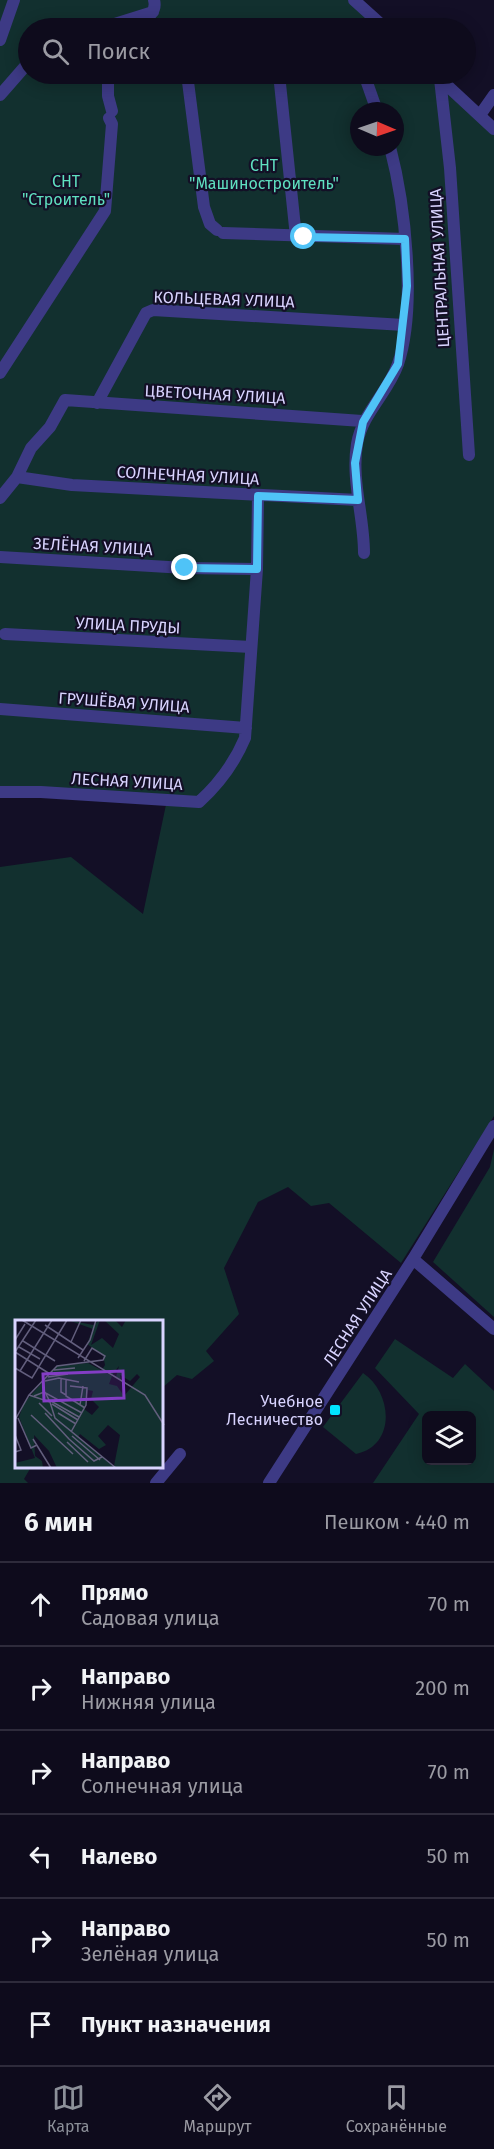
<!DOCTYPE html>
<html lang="ru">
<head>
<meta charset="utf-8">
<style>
  :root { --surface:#0e0b1c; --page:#1c1929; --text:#f1f3f6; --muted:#9b9ba3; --line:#2e2b3b; --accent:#8c9099 }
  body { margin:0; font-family:"Fira Sans",sans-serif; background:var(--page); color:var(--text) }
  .controls { position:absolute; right:18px; bottom:18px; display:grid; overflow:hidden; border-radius:9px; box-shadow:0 3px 15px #0003 }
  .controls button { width:54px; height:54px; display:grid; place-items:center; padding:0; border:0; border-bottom:2px solid var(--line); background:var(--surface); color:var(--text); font:30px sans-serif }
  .compass { position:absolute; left:350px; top:102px; width:54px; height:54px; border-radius:50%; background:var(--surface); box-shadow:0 3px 15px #0003; rotate:92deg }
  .stop { position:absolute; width:18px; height:18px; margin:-14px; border:4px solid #4fc3f7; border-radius:50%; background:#fff }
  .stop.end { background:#4fc3f7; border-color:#fff; box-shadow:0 2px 6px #0008 }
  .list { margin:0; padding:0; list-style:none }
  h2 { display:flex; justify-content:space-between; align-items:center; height:78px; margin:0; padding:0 24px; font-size:26px }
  h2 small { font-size:20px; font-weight:400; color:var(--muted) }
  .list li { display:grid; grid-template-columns:39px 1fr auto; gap:18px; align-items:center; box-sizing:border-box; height:84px; padding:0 24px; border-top:2px solid var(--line) }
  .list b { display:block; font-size:22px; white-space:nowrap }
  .list p { margin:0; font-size:20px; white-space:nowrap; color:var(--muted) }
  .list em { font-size:20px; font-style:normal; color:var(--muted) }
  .icon { flex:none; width:33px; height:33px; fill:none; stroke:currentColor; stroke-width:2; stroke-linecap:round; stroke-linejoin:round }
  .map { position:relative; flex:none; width:494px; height:1483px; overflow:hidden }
  .search { position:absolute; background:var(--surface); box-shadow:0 3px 15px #0003; left:18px; right:18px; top:18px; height:66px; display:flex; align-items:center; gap:15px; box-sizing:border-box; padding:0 21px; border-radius:33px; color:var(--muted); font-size:22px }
  .sheet { height:582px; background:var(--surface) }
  nav { display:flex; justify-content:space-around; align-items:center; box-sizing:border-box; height:84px; border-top:2px solid var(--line); background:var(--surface); font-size:16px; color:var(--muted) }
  nav a { display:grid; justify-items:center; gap:3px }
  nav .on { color:var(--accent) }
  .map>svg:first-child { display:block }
  .green { fill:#12302f; fill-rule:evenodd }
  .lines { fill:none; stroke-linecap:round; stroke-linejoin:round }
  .minor { stroke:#3d3a85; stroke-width:12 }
  .route { stroke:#4fc3f7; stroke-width:8 }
  .poi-dot { fill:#00e5ff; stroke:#130f26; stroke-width:2 }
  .labels { text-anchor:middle; stroke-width:4.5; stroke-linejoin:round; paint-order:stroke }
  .park-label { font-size:16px; fill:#5fe0c0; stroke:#130f26 }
  .street-label { font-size:16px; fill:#d9d4ff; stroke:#130f26 }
  .poi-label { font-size:16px; fill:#d9d4ff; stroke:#130f26; text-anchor:end }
  .inset-road { fill:none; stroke:#625e7d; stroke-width:1.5 }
  .view { fill:#843dc5; fill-opacity:0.15; stroke:#843dc5; stroke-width:3 }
  .inset-edge { fill:none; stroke:#d9d4ff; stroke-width:3 }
</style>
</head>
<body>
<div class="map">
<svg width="494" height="1483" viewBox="0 0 494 1483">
  <rect width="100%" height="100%" fill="#130f26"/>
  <!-- green -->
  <path class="green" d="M 0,0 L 354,0 L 385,28 L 28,28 L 28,74 L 435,74 L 494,129 L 494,1116 L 401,1263 L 329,1203 L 311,1206 L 288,1187 L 258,1202 L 224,1268 L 239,1314 L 206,1351 L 214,1361 L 192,1379 L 177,1375 L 162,1388 L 162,1321 L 16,1321 L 16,1466 L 31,1467 L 24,1479 L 28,1483 L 0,1483 L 0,867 L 71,857 L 143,914 L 167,800 L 0,792 ZM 359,111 L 395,111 L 395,147 L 359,147 Z
    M 494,1149 L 494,1317 L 433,1262 L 490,1167 Z
    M 395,1339 L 453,1378 L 465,1364 L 494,1391 L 494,1483 L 373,1483 L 419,1414 L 375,1368 ZM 426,1416 L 472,1416 L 472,1460 L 426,1460 Z
    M 363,1373 C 393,1393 396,1446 356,1454 L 323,1427 Z"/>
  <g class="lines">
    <!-- minor -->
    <path class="minor" d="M 354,0 L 385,28
      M 102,28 L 153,12
      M 135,28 C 143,20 158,14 154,0
      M 0,40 L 14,0
      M 108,74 L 108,96 L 112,111
      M 187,74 L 204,207 L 210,224 L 217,230
      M 279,74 L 296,237
      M 364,74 L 377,111
      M 438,77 L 494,129
      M 440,79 L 450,168 L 469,455
      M 0,95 L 28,63
      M 480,115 L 494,95
      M 223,233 L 405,239
      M 0,373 L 105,211 L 112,124 L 109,118
      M 97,403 L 146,313 L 153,310 L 404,325
      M 17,477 L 72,485 L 358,500
      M 0,498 L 17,477 L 31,448 L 50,427 L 65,400 L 362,421
      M 364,553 C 364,516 351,481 357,444 C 362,413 388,393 398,364 C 417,307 405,204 390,147
      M 0,557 L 185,568 L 257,569
      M 5,634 L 251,647
      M 0,709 L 246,728
      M 0,792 L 41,792 L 199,802 C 220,783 234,764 245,738 L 257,569 L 258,496
      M 413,1259 L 494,1329
      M 156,1483 L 180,1454
      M 269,1483 L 413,1259 L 494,1126"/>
  </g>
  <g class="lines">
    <!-- route -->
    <path class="route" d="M 185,568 L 257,569 L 258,496 L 358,500 L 355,463 L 363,422 L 398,364 L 407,286 L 405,239 L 304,237"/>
  </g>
  <!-- markers -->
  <rect class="poi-dot" x="329" y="1404" width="12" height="12" rx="3"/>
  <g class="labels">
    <!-- park labels -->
    <g class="park-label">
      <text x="264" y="171">СНТ<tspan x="264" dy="18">"Машиностроитель"</tspan></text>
      <text x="66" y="187">СНТ<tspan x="66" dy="18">"Строитель"</tspan></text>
    </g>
    <!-- street labels -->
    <g class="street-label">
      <text transform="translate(439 268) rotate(-93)" y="6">ЦЕНТРАЛЬНАЯ УЛИЦА</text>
      <text transform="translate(224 299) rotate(2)" y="6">КОЛЬЦЕВАЯ УЛИЦА</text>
      <text transform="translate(215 394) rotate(3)" y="6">ЦВЕТОЧНАЯ УЛИЦА</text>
      <text transform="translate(188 475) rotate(3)" y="6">СОЛНЕЧНАЯ УЛИЦА</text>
      <text transform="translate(93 546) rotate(3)" y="6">ЗЕЛЁНАЯ УЛИЦА</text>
      <text transform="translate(128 625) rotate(3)" y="6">УЛИЦА ПРУДЫ</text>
      <text transform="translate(124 702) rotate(4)" y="6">ГРУШЁВАЯ УЛИЦА</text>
      <text transform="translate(127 781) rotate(3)" y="6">ЛЕСНАЯ УЛИЦА</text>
      <text transform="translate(357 1317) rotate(-57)" y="6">ЛЕСНАЯ УЛИЦА</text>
    </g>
    <!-- poi labels -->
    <g class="poi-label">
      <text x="323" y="1407">Учебное<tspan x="323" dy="18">Лесничество</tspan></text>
    </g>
  </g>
  <!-- overview -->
  <g transform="translate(15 1320)">
    <rect width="148" height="148" fill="#130f26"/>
    <path d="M 53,0 L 78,5 L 85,0 L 76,25 L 87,18 L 98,28 L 104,14 L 89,0 L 100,0 L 107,7 L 111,0 L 148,0 L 148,148 L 42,148 L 34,131 L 19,115 L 20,136 L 27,141 L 28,148 L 0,148 L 0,143 L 20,138 L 4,97 L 9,83 L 42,46 L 73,43 L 97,56 L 94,64 L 102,66 L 109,76 L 125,57 L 122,54 L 115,61 L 105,55 L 106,60 L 101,57 L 104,46 L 97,55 L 87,50 L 90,45 L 88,35 L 72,24 L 78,9 ZM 73,70 L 78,71 L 76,79 L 84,87 L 77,95 L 69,89 ZM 93,105 L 105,115 L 99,146 L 63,117 L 65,114 L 84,129 L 91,125 L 83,116 Z" fill="#12302f" fill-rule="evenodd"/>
    <path class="inset-road" d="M 7,0 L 130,75 L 149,105M 30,5 L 68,30M 0,20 L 10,4M 8,21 L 40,41M 56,22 L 66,0M 4,27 L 25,39M 0,32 L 35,54M 0,32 L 21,0M 63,38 L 75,20 L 81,0M 0,48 L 17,58 L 52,0M 39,50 L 60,48M 5,51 L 37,0M 33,57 L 53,54M 46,58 L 46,72 L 51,75M 51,60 L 51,76 L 70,88M 30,61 L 44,58 L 64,62M 55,66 L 72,68 L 71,85 L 56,112M 30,72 L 34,80 L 64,97M 14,75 L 35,82 L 40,98 L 101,148M 19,76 L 29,72 L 67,93M 24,83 L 37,96M 37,84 L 63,100M 65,85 L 68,66M 30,93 L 54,119M 43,93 L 61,104M 16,95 L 58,134M 3,98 L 16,128 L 22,125M 0,100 L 14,75 L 42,46 L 88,40 L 90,36 L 77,28 L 69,41M 0,115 L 6,130 L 0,132M 57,116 L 85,140M 18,119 L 36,148M 54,119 L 79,141 L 87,137M 52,122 L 73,142"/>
    <path class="view" d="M 108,51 L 109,78 L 29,81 L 28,54 Z"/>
    <rect width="148" height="148" class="inset-edge"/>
  </g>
</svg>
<div class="controls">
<button><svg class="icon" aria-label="layers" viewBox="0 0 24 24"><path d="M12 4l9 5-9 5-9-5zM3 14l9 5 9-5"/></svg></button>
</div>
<svg class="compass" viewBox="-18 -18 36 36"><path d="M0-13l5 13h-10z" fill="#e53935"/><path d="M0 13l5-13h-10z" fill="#9b9ba3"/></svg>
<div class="stop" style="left:304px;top:237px"></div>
<div class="stop end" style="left:185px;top:568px"></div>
<div class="search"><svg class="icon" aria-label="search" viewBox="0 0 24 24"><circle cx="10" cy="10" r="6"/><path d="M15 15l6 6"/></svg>Поиск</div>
</div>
<section class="sheet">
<h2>6 мин<small>Пешком · 440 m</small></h2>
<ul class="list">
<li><svg class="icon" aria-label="ahead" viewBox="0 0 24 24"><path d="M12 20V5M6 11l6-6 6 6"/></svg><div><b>Прямо</b><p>Садовая улица</p></div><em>70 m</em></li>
<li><svg class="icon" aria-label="right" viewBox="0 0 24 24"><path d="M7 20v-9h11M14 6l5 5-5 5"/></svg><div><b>Направо</b><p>Нижняя улица</p></div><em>200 m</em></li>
<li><svg class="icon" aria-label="right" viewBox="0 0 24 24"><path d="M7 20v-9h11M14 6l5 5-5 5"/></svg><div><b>Направо</b><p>Солнечная улица</p></div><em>70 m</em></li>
<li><svg class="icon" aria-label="left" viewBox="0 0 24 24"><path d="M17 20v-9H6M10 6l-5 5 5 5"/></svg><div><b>Налево</b></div><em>50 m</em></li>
<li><svg class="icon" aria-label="right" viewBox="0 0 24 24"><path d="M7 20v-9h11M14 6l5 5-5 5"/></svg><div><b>Направо</b><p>Зелёная улица</p></div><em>50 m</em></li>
<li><svg class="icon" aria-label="arrive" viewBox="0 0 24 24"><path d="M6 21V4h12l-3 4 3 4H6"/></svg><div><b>Пункт назначения</b></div></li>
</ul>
</section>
<nav>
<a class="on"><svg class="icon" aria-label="map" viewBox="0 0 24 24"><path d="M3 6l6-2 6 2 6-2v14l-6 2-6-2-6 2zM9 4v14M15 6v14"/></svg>Карта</a>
<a><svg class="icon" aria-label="directions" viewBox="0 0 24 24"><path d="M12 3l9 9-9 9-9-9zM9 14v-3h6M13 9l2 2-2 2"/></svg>Маршрут</a>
<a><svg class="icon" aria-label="saved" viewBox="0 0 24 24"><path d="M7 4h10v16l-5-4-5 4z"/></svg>Сохранённые</a>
</nav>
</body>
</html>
